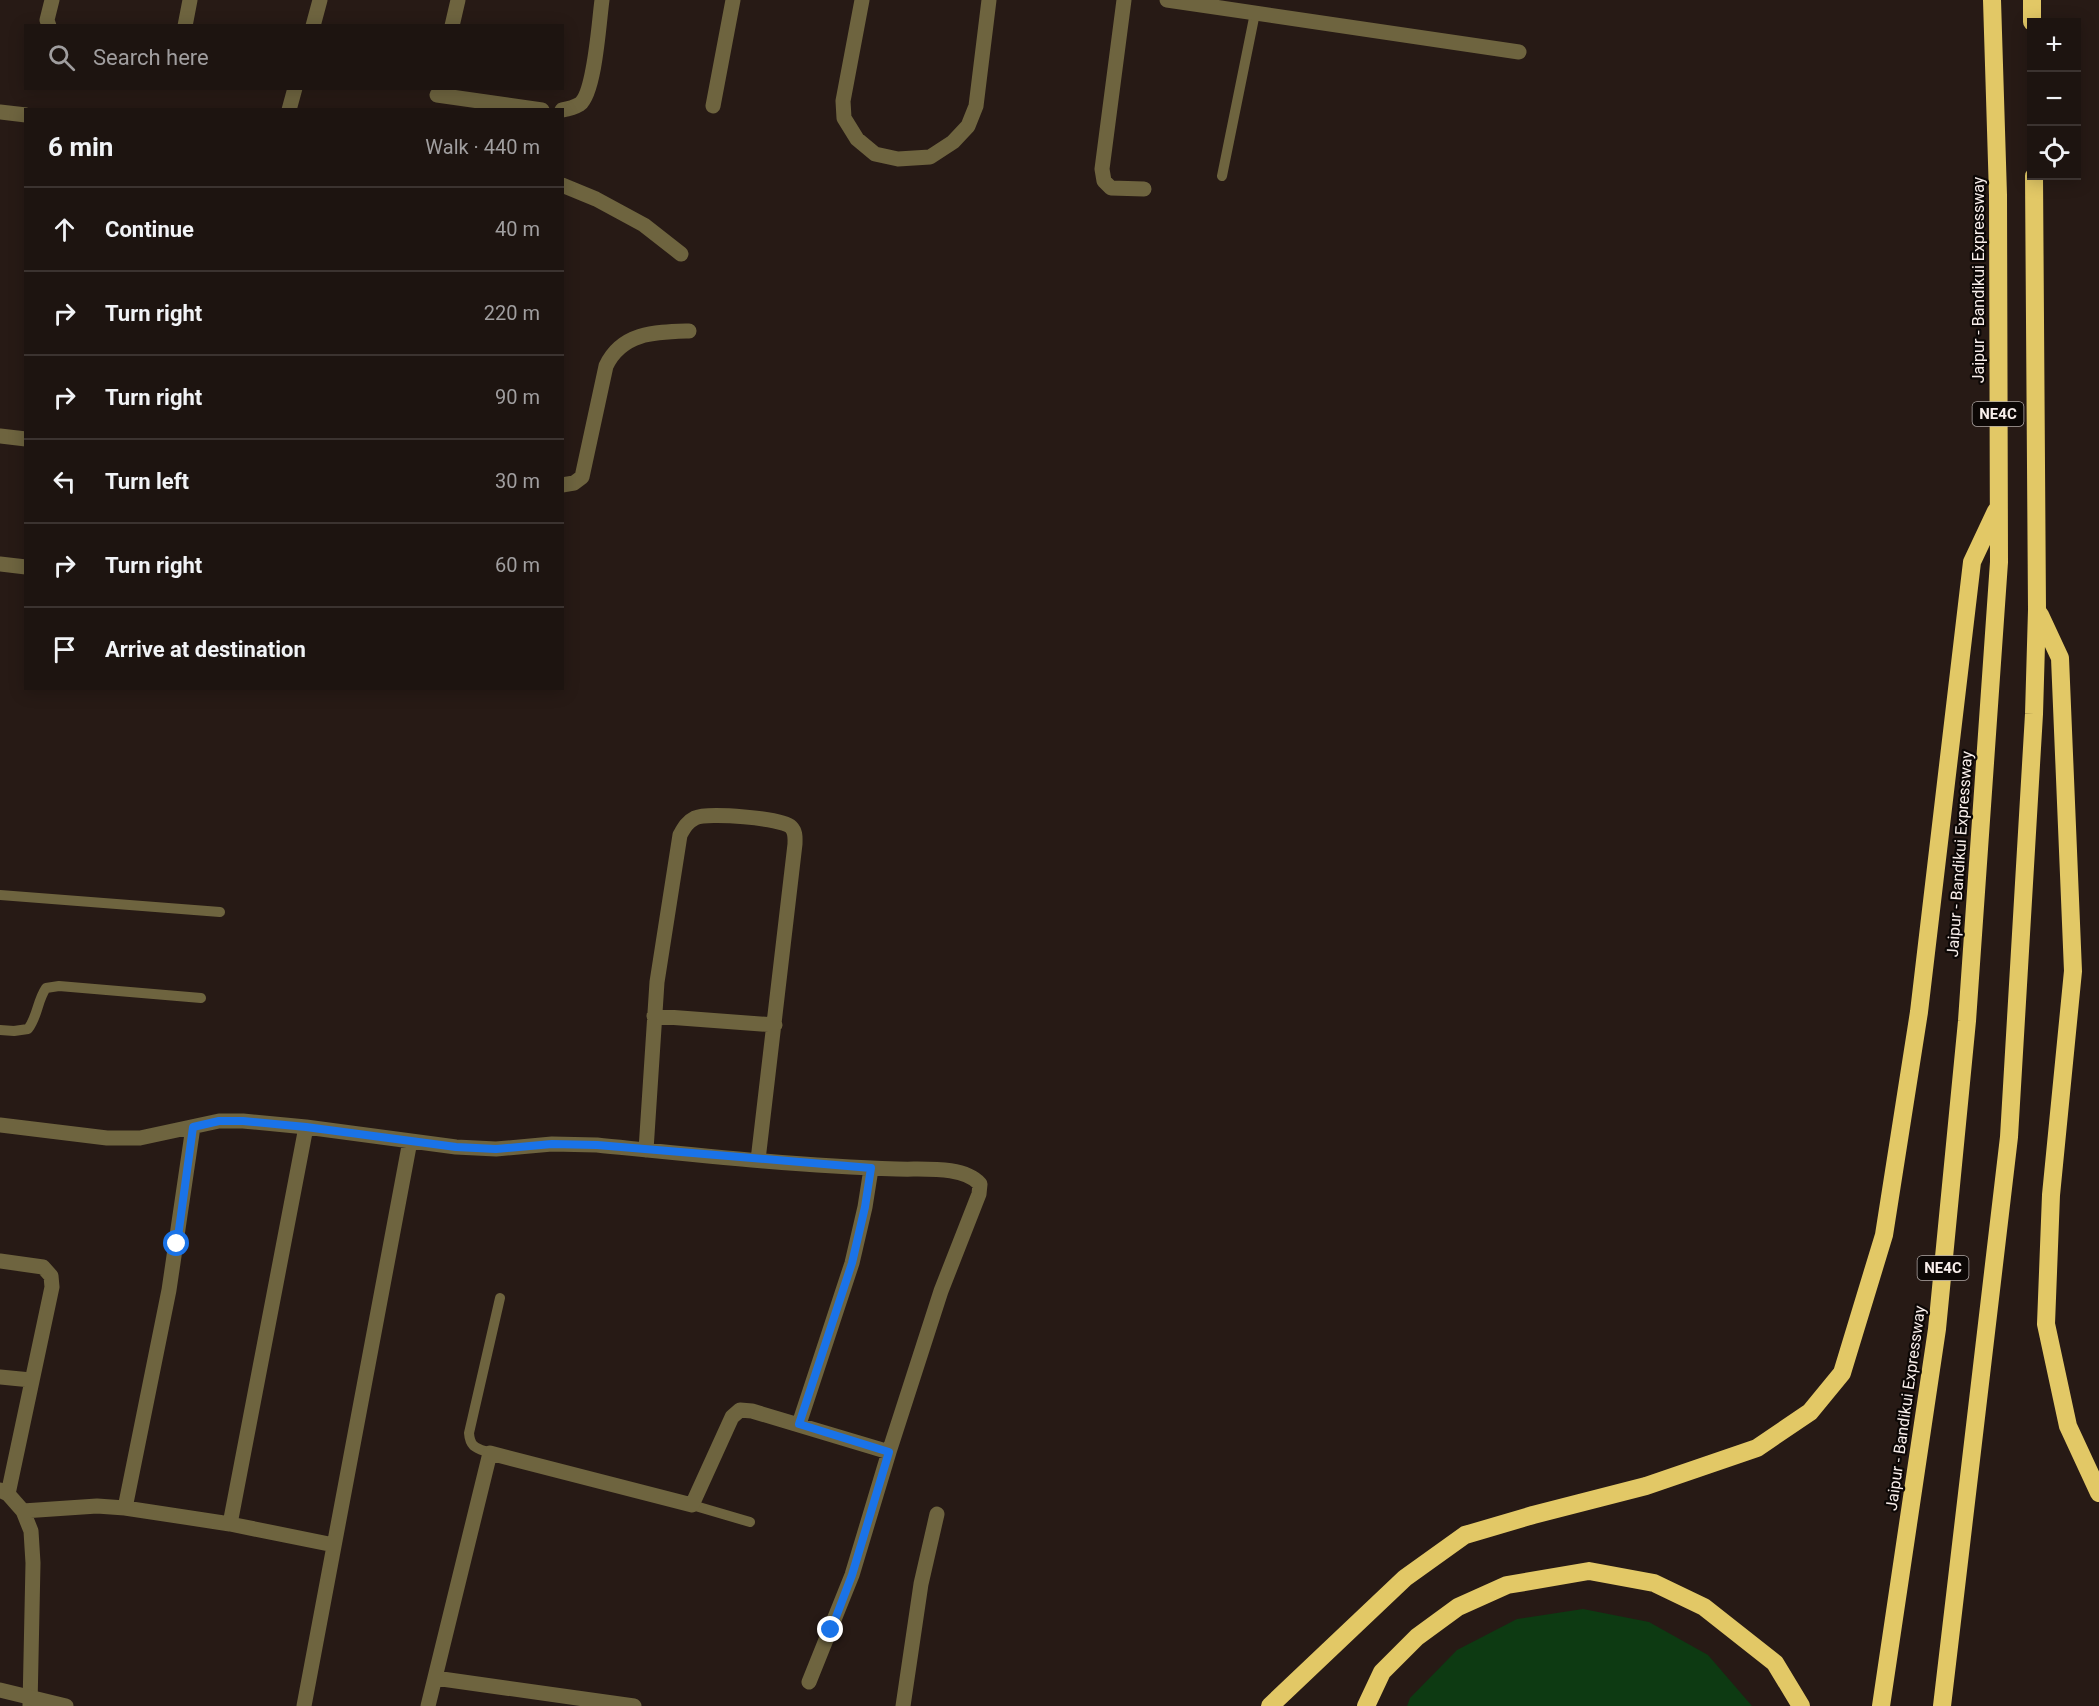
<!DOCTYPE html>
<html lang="en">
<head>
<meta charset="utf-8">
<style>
  :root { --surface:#1d1410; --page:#2a211e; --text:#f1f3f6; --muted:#a09e9f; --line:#3b3330 }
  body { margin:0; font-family:Roboto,sans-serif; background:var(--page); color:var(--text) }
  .controls { position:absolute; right:18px; top:18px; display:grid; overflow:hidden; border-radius:0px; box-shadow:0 3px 15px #0003 }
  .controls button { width:54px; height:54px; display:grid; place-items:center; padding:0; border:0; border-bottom:2px solid var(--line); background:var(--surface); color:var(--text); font:30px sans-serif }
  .stop { position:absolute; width:18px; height:18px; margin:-14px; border:4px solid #1a73e8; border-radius:50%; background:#fff }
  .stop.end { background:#1a73e8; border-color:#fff; box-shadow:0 2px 6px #0008 }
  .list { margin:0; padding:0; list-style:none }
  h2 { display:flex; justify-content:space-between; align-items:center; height:78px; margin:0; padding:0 24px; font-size:26px }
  h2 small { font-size:20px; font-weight:400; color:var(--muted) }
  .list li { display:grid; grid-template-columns:39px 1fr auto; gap:18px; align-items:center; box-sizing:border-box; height:84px; padding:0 24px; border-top:2px solid var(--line) }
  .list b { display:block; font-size:22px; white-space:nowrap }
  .list em { font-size:20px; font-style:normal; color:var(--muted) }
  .icon { flex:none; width:33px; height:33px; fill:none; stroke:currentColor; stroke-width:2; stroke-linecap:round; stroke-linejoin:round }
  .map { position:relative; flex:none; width:2099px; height:1706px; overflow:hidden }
  .search { position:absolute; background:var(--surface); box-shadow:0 3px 15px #0003; left:24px; top:24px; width:540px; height:66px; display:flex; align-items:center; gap:15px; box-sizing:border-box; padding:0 21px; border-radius:0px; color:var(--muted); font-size:22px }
  .panel { position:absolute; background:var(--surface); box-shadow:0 3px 15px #0003; left:24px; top:108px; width:540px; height:582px; border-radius:0px }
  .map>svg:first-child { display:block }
  .green { fill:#0d3a12 }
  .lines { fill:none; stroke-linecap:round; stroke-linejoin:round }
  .service { stroke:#6e643f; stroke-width:10 }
  .minor { stroke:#6e643f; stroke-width:15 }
  .tertiary { stroke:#6e643f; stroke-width:15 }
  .motorway { stroke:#e2c866; stroke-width:18 }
  .route { stroke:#1a73e8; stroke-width:8 }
  .labels { text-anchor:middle; stroke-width:4.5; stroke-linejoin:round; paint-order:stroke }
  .shield { fill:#0c0705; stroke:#b1a9a6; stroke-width:1.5 }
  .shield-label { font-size:15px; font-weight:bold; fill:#f8eeeb }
  .street-label { font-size:16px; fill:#f8eeeb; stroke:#0c0705 }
</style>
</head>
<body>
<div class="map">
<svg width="2099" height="1706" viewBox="0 0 2099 1706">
  <rect width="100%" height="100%" fill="#271a15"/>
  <!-- green -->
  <path class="green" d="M 1583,1609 L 1649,1622 L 1708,1655 L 1752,1706 L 1407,1706 L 1410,1698 L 1457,1650 L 1517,1619 Z"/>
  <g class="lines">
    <!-- service -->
    <path class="service" d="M 1222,176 L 1255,13
      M 0,895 L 220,912
      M 0,1030 L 14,1031 L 28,1029 C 38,1016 37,1001 46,988 L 59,986 L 201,998
      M 490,1453 C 477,1448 470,1448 469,1433 L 500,1298
      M 692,1505 L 750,1522"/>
    <!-- minor -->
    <path class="minor" d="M 862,0 L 843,101 L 844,118 L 857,139 L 875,154 L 898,159 L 930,157 L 953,142 L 968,126 L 976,106 L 989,0
      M 1124,0 L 1102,169 L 1104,181 L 1111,188 L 1144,189
      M 1167,0 L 1519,52
      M 49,26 L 47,20 L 52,0
      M 185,26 L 190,0
      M 313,26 L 320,0
      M 452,26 L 458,0
      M 437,95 L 542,110
      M 713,106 L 733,0
      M 289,110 L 295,88
      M 562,110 C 568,109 575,107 580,104 C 595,92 599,21 602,0
      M 0,112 L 26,115
      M 562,185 L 596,199 L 644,225 L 681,254
      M 0,436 L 26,439
      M 562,485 L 574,483 L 582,477 L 606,366 C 622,332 656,332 689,331
      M 0,564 L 26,567
      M 654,1016 L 775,1025
      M 0,1125 L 107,1138 L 140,1138 L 219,1121 L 243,1121 L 306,1127 L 456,1147 L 496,1149 L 552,1144 L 597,1145 C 697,1155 797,1166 897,1169 C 922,1170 963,1165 980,1184 L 979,1194 L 941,1291 L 889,1452 L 752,1411 L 740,1410 L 732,1417 L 692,1505 L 490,1453 L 428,1706
      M 646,1150 L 657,982 L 680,835 C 684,828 687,822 695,818 C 707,812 782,818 791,827 C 796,832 795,838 795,844 L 758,1160
      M 0,1261 L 43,1267 L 51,1276 L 52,1287 L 8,1494
      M 0,1377 L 31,1380
      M 799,1424 L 852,1263 L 865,1207 L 871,1169
      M 0,1490 L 8,1494 L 23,1511 L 31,1531 L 33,1563 L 30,1706
      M 125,1508 L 169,1290 L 193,1127
      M 23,1511 L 97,1506 L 125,1508 L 230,1524 L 334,1545
      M 230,1524 L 306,1127
      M 435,1678 L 634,1706
      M 809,1682 L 852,1575 L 889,1452
      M 304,1706 L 410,1141
      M 903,1706 L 921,1584 L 937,1514"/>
    <!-- tertiary -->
    <path class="tertiary" d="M 0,1690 L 66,1706"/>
    <!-- motorway -->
    <path class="motorway" d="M 2032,0 L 2032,22
      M 2040,615 L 2060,658 L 2073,971 L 2051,1195 L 2046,1324 L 2068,1426 L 2099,1493
      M 1270,1706 L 1405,1578 L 1465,1535 L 1533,1515 L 1646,1486 L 1757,1448 L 1810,1412 L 1842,1373 L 1884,1235 L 1919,1012 L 1972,562 L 1996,511
      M 1366,1706 L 1382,1672 L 1417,1637 L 1458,1607 L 1507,1585 L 1589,1571 L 1654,1583 L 1704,1607 L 1775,1663 L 1801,1706
      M 1881,1706 L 1937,1329 L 1967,1021 L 1999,562 L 1998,195 L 1992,0
      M 1942,1706 L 2009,1137 L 2034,714 L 2037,610 L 2034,176"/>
  </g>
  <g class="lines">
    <!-- route -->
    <path class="route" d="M 177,1244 L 193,1127 L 219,1121 L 243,1121 L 306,1127 L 456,1147 L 496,1149 L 552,1144 L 597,1145 L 871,1168 L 865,1207 L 852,1263 L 799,1424 L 889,1452 L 852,1575 L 831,1630"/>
  </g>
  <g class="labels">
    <!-- shield labels -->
    <g class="shield">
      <rect x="1972.5" y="402" width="51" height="24" rx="4.5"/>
      <rect x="1917.5" y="1256" width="51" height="24" rx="4.5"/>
    </g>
    <g class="shield-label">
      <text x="1998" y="419">NE4C</text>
      <text x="1943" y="1273">NE4C</text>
    </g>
    <!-- street labels -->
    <g class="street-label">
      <text transform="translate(1978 280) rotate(-90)" y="6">Jaipur - Bandikui Expressway</text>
      <text transform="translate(1959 854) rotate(-86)" y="6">Jaipur - Bandikui Expressway</text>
      <text transform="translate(1905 1408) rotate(-82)" y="6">Jaipur - Bandikui Expressway</text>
    </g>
  </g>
</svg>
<div class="controls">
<button>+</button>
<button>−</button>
<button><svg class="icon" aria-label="locate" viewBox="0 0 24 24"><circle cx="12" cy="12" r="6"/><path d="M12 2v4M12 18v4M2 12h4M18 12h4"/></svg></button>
</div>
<div class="stop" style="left:177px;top:1244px"></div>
<div class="stop end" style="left:831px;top:1630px"></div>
<div class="search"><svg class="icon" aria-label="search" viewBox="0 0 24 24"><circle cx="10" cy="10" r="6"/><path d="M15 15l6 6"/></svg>Search here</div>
<section class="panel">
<h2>6 min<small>Walk · 440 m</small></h2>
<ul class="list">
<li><svg class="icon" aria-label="ahead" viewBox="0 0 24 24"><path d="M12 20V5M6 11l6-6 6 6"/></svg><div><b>Continue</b></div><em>40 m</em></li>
<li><svg class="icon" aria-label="right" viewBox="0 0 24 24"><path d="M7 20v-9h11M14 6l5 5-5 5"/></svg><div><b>Turn right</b></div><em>220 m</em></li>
<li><svg class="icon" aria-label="right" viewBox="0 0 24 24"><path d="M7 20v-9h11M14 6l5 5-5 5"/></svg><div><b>Turn right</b></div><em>90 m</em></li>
<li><svg class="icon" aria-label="left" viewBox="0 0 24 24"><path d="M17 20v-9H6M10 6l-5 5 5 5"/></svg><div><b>Turn left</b></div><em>30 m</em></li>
<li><svg class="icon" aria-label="right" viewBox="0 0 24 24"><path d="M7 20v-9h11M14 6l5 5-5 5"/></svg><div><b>Turn right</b></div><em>60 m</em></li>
<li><svg class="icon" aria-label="arrive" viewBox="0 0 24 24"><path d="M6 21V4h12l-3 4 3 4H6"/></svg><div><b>Arrive at destination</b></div></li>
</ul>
</section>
</div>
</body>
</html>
